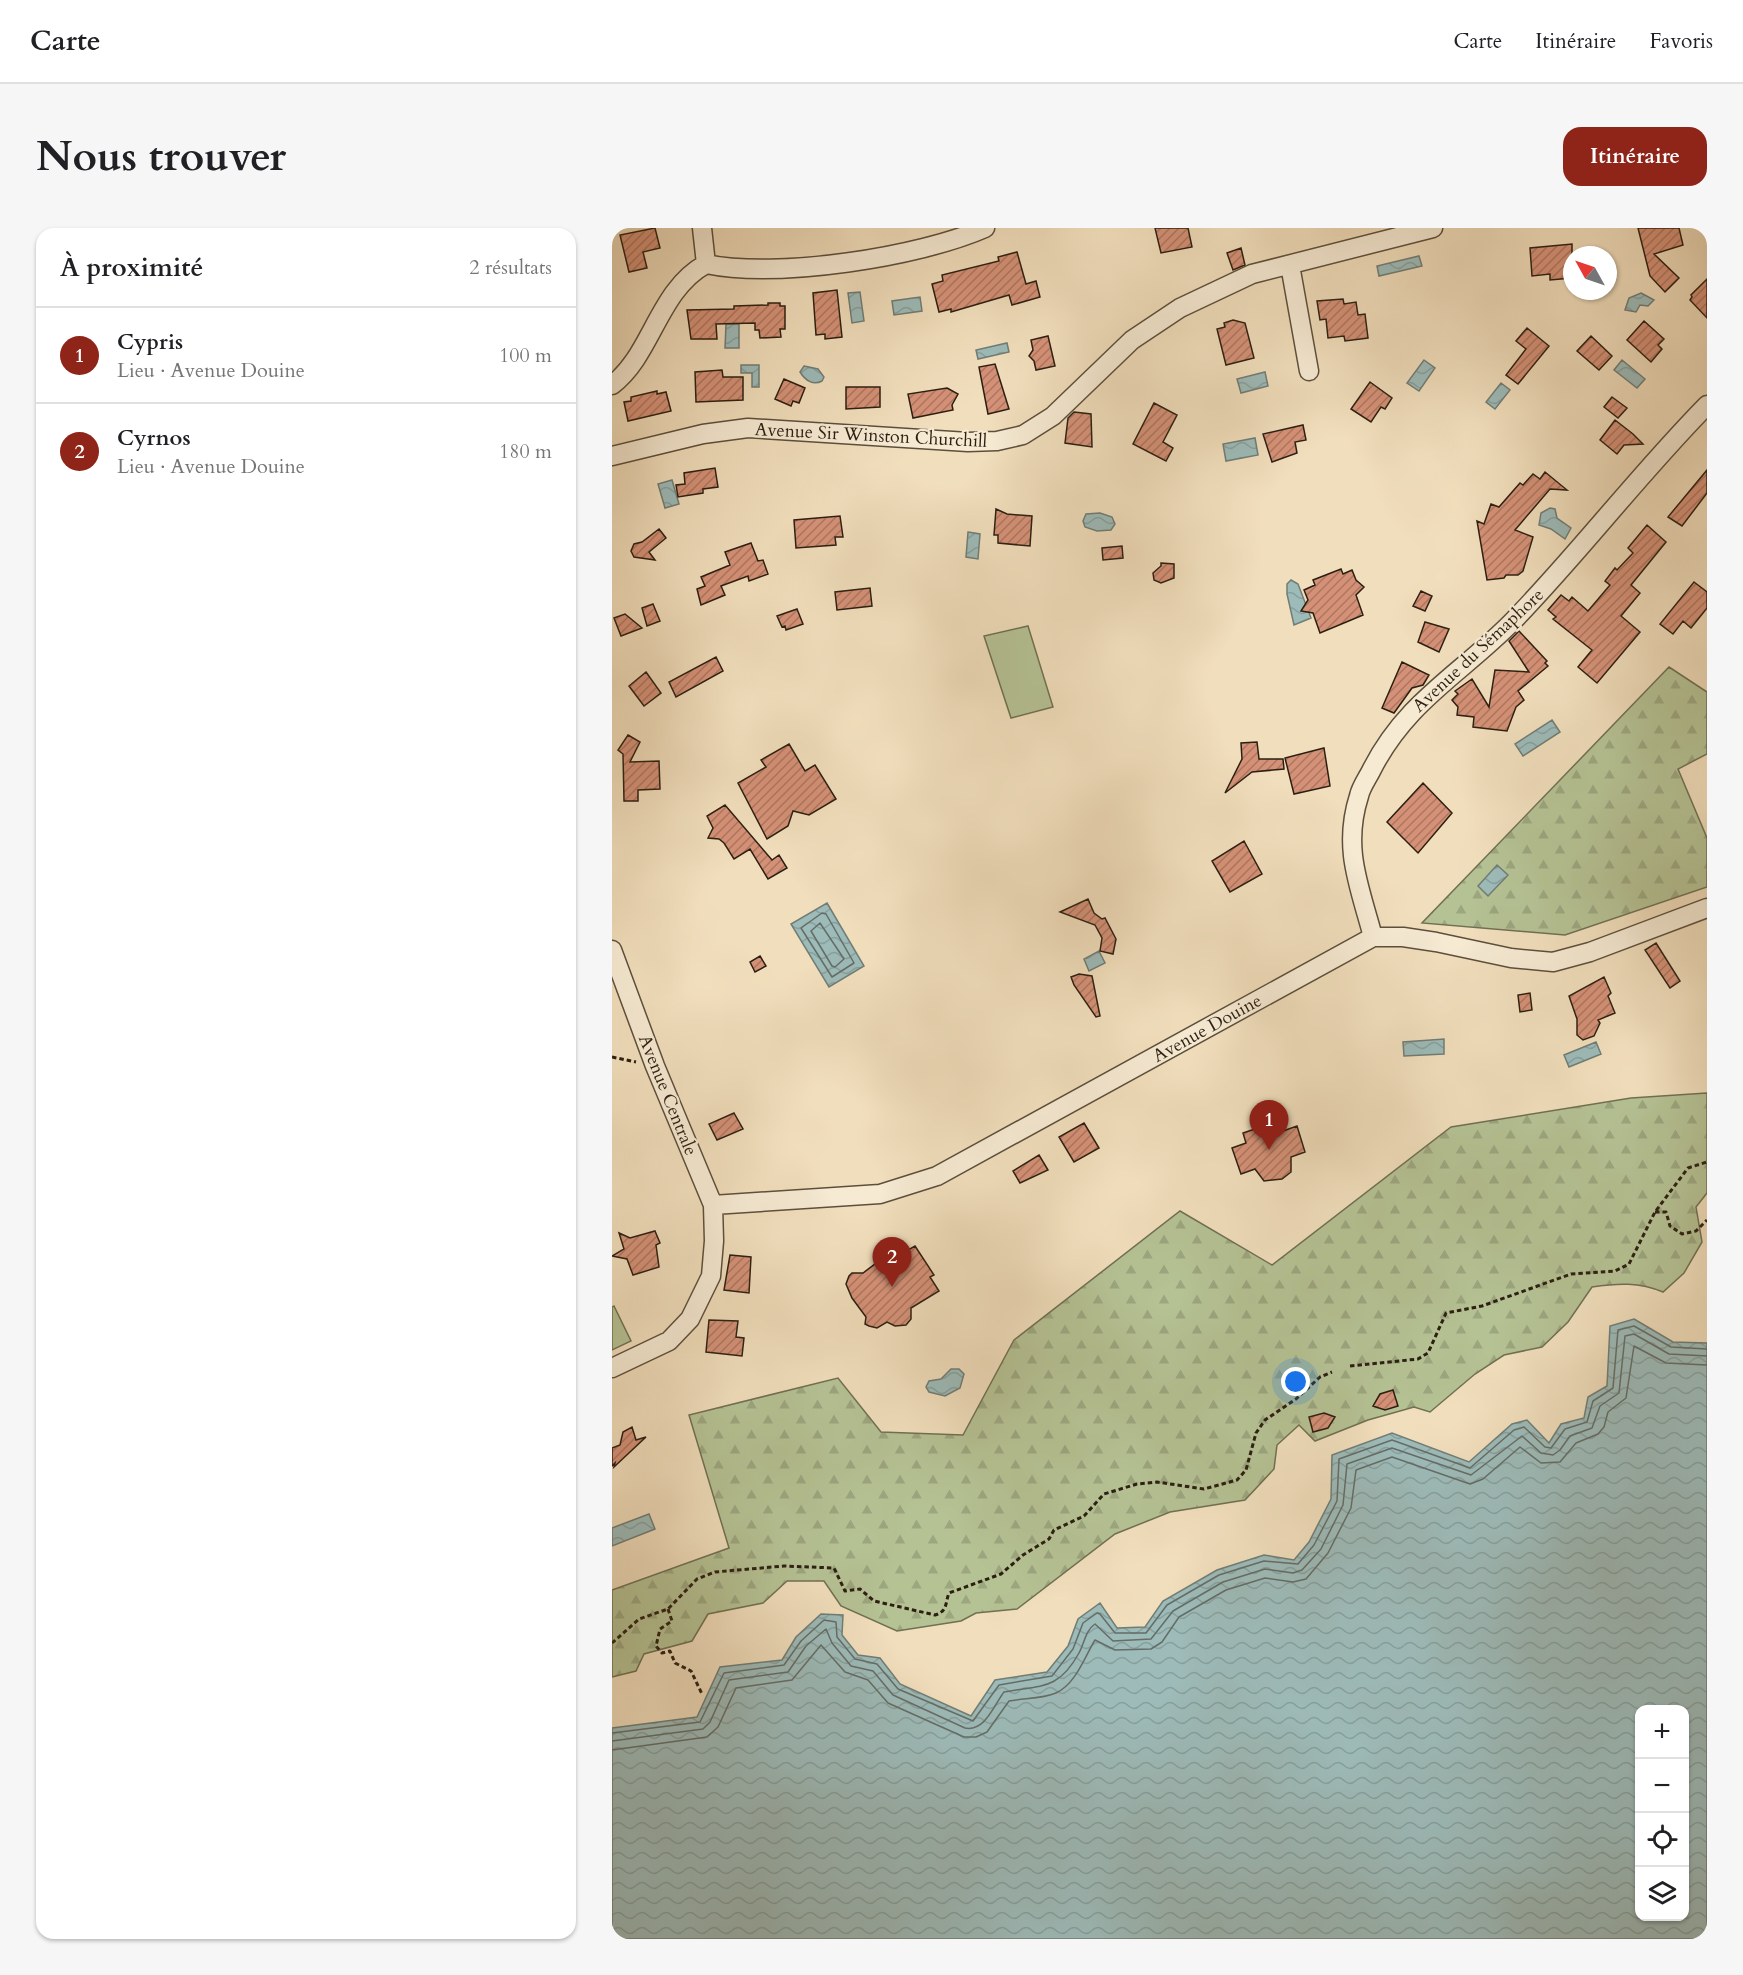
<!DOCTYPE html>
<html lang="fr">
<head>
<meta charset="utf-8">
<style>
  :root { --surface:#fff; --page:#f6f6f6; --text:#202124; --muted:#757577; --line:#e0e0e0; --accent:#8f2418 }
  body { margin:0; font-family:Cardo,serif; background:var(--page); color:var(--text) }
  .controls { position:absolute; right:18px; bottom:18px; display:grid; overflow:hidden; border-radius:12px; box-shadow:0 2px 4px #0004 }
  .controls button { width:54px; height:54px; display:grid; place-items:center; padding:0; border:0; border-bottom:2px solid var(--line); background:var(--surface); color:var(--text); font:30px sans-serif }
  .compass { position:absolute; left:951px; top:18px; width:54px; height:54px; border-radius:50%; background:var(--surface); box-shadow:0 2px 4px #0004; rotate:310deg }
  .you { position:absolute; left:684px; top:1154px; width:21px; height:21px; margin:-15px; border:4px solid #fff; border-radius:50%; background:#1a73e8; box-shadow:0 0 0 9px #1a73e833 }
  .badge { display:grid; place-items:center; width:39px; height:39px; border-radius:50%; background:var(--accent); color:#fff; font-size:20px; font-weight:700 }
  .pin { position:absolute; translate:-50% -50px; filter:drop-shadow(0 2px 3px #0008) }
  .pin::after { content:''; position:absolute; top:32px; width:21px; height:18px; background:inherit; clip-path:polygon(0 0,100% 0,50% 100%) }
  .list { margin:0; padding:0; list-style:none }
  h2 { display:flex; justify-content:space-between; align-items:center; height:78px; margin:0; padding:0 24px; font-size:26px }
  h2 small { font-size:20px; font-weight:400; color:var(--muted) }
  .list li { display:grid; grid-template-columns:39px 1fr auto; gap:18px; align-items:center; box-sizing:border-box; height:96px; padding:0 24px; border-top:2px solid var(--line) }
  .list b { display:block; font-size:22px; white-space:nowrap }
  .list p { margin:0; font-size:20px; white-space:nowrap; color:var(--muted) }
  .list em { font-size:20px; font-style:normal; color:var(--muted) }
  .icon { flex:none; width:33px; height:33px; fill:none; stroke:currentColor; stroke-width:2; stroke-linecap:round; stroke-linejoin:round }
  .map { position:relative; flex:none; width:1095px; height:1711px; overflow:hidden; border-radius:18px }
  header { display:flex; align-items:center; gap:36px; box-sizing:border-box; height:84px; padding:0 30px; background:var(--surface); border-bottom:2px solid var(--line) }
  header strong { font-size:28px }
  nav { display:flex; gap:33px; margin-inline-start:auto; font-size:21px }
  .intro { display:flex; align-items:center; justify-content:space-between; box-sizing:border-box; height:144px; padding:0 36px }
  h1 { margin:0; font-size:42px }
  .button { padding:15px 27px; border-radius:18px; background:var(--accent); color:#fff; font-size:21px; font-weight:700 }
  main { display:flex; gap:36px; padding:0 36px }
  aside { flex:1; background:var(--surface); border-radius:18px; box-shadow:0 2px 4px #0004 }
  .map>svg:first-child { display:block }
  .forest { fill:url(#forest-firs); stroke:#707053; stroke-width:1.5 }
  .pitch { fill:#b5c294; stroke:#707053; stroke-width:1.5 }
  .water { fill:url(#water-waves); stroke:#707d76; stroke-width:1.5; fill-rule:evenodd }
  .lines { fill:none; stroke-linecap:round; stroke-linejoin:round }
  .shore { stroke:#646d66; stroke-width:1.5 }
  .building { fill:url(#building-hatch); stroke:#2c1f12; stroke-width:1.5 }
  .minor-casing { stroke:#5d4f3c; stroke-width:21 }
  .path { stroke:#2c1f12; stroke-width:3; stroke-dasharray:4.5 3; stroke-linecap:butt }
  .minor { stroke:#f6ead3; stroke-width:18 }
  .labels { text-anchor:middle; stroke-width:4.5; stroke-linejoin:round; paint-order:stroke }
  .street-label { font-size:18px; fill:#2c1f12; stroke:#f6ead3 }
</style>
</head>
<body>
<header>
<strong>Carte</strong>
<nav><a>Carte</a><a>Itinéraire</a><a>Favoris</a></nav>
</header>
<div class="intro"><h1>Nous trouver</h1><a class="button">Itinéraire</a></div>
<main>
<aside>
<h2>À proximité<small>2 résultats</small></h2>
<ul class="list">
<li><span class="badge">1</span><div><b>Cypris</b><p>Lieu · Avenue Douine</p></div><em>100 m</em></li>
<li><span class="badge">2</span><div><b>Cyrnos</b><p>Lieu · Avenue Douine</p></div><em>180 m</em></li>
</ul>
</aside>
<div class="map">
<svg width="1095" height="1711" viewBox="0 0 1095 1711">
  <defs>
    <pattern id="forest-firs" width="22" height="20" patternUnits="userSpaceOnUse" patternTransform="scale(1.5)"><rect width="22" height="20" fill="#b5c294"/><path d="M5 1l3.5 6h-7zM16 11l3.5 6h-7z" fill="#9ca67f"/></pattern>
    <pattern id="water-waves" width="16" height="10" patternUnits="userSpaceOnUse" patternTransform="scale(1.5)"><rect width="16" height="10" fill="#9dbbb9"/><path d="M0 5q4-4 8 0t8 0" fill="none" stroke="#87a09e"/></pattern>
    <pattern id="building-hatch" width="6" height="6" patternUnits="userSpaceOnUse" patternTransform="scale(1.5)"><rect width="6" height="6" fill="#d59177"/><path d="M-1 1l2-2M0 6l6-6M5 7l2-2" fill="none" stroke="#ad7660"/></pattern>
  </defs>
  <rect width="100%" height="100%" fill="#f1debc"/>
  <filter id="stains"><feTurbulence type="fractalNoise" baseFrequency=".00333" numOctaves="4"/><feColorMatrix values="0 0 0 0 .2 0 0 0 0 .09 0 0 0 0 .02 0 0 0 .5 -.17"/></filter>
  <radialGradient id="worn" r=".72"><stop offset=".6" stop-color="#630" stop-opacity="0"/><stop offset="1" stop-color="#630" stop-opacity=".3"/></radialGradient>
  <!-- forest -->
  <path class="forest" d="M 1057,439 L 1095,464 L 1095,526 L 1066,541 L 1095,610 L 1095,659 L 953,707 L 810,695 Z
    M 1095,865 L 1095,965 L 1084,979 L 1090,1014 L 1072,1045 L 1051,1064 C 1027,1054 1006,1055 980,1059 L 956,1094 L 930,1119 L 892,1127 L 863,1146 L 818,1184 L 802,1179 L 756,1192 L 703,1213 L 687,1197 L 665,1217 L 662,1241 L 633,1272 L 558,1284 L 503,1306 L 405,1381 L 364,1385 L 349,1393 L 285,1403 L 229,1378 L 212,1353 L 175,1353 L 151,1375 L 96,1386 L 80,1413 L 32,1426 L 24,1443 L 0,1449 L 0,1362 L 117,1320 L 77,1187 L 226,1150 L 269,1204 L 351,1207 L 402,1112 L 568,983 L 660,1037 L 839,899 L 1019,870 Z"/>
  <!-- pitch -->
  <path class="pitch" d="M 416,398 L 441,479 L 399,490 L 372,408 Z
    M 2,1078 L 19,1113 L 0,1122 L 0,1079 Z"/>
  <!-- water -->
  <path class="water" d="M 807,28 L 810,38 L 767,48 L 765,38 Z
    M 248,64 L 252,93 L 240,95 L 236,65 Z
    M 1029,65 L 1042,72 L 1036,78 L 1028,77 L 1024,84 L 1013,82 L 1017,70 Z
    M 308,69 L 310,83 L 282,87 L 280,73 Z
    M 114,96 L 127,96 L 127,120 L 113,120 Z
    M 395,115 L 397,124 L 366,131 L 364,122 Z
    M 812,132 L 823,140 L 807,163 L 795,155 Z
    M 1010,132 L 1033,151 L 1025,160 L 1002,142 Z
    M 129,137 L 147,137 L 147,159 L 140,159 L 140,145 L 129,145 Z
    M 192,138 L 206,141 L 212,149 L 210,153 C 201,158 193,152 188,144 Z
    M 653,144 L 656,158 L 629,165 L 625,151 Z
    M 889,155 L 898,162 L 883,181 L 874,174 Z
    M 643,210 L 646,227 L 614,233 L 611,216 Z
    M 60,252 L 67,276 L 53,280 L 46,256 Z
    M 938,280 L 943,281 L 945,290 L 959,300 L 953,311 L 939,301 L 927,297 L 929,285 Z
    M 488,285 L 500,289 L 503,296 L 499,302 L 485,303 L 473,299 L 471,293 L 474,286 Z
    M 356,304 L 368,306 L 366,331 L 354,329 Z
    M 679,352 L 686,356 L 699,390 L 682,397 L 675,366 L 675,356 Z
    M 940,492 L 948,504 L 911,528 L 903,516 Z
    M 885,637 L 896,647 L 876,668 L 866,658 Z
    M 215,675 L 252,738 L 217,759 L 179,696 Z
    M 487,723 L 493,735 L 477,743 L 472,731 Z
    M 832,811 L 832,826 L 792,828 L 791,814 Z
    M 984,814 L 989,826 L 957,839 L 952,827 Z
    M 1022,1091 L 1061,1114 L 1095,1115 L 1095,1711 L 0,1711 L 0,1500 L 85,1489 L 108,1439 L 170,1432 L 184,1409 L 209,1386 L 231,1387 L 230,1407 L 246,1427 L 268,1430 L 288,1456 L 359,1488 L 383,1452 L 435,1444 L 456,1418 L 466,1391 L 488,1375 L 505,1400 L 533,1399 L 551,1373 L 605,1342 L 652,1327 L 682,1332 L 697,1314 L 719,1271 L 720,1227 L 780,1205 L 857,1234 L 900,1196 L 915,1192 L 937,1215 L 949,1196 L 972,1190 L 976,1169 L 995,1158 L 998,1098 ZM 1028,1482 L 1072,1482 L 1072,1688 L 1028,1688 Z
    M 339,1141 L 347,1141 L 352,1146 L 348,1160 L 333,1168 L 317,1164 L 314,1159 L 317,1153 L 329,1151 Z
    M 37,1286 L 43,1301 L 0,1318 L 0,1300 Z"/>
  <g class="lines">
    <!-- shore -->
    <path class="shore" d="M 210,685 L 214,686 L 242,735 L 220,749 L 189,700 Z
      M 208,695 L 232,731 L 223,739 L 220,738 L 199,703 Z
      M 0,1505 L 88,1494 L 112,1445 L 172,1437 L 189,1413 L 212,1392 L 224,1394 L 225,1409 L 243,1431 L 265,1436 L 286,1461 L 361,1493 L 387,1457 L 440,1448 L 461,1421 L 471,1395 L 485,1385 L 488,1386 L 503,1405 L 534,1405 L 555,1377 L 607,1347 L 652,1333 L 686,1336 L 702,1317 L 725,1273 L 727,1231 L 780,1212 L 858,1240 L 902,1202 L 912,1199 L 933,1219 L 939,1220 L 953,1201 L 975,1194 L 981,1173 L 1001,1160 L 1006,1102 L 1022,1098 L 1059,1119 L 1095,1121
      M 0,1513 L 91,1501 L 98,1494 L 117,1452 L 176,1444 L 194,1418 L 214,1401 L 220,1415 L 239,1438 L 261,1443 L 281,1467 L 353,1500 C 373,1504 382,1477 392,1464 C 429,1457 446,1463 467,1425 C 473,1414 473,1403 483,1396 L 501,1413 L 539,1411 L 561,1383 L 611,1354 L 653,1341 L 681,1345 L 690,1342 L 709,1321 L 731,1277 L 735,1236 L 780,1220 L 859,1247 L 910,1208 L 929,1225 L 941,1227 L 948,1222 L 958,1208 L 980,1200 L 988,1178 L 1007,1165 L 1013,1108 L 1022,1106 L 1057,1126 L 1095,1128
      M 0,1522 L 95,1509 L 106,1499 L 124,1460 L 180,1452 L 209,1417 L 233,1444 L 256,1452 L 276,1475 L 352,1509 L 364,1509 L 375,1504 L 397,1473 C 412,1470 430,1471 444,1465 C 464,1456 473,1428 483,1412 L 503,1422 L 539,1421 L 550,1414 L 567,1389 L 614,1362 L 653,1350 L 681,1354 L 694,1351 L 716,1325 L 739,1280 L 744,1242 L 780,1229 L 858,1256 L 871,1251 L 908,1219 L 929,1235 L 948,1234 L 964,1215 L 986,1206 L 992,1199 L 996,1184 L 1014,1170 L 1022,1118 L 1054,1135 L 1095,1137"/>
  </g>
  <!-- building -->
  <path class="building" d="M 43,0 L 48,20 L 31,24 L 35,40 L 17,44 L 8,7 Z
    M 543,0 L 576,0 L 580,19 L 549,25 Z
    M 1026,0 L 1067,0 L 1071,17 L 1042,26 L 1067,50 L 1053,64 L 1038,48 Z
    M 960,16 L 960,50 L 938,52 L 938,46 L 920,48 L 918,20 Z
    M 629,20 L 633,37 L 621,42 L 615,25 Z
    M 405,24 L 414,56 L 424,53 L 428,69 L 400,77 L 397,67 L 339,84 L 339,81 L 327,84 L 320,56 L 331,53 L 330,47 L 387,33 L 386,29 Z
    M 1095,51 L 1095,90 L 1078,72 L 1080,69 L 1079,67 Z
    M 225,62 L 230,109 L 213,111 L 213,106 L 204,107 L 201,65 Z
    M 731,71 L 732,76 L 744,74 L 746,87 L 753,86 L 756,110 L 733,113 L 732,108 L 716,110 L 714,91 L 708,92 L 705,73 Z
    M 156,75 L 168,75 L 168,78 L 173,78 L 173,101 L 168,101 L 169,109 L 148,110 L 147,102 L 143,102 L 143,95 L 104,96 L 105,111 L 79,111 L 75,82 L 122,81 L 122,78 L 156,77 Z
    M 621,92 L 633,95 L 642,130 L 614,137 L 605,101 L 613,99 L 612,95 Z
    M 1032,93 L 1052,111 L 1046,117 L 1050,121 L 1039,134 L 1015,112 Z
    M 915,100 L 937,118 L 906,156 L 894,147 L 914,121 L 904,113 Z
    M 436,108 L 443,138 L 424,142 L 422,133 L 417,128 L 421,122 L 419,112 Z
    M 979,108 L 1000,128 L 987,142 L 965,123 Z
    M 383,136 L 397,181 L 376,186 L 367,139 Z
    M 110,142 L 111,149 L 131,149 L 131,172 L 84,174 L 83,144 Z
    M 172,151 L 193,160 L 187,175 L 181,173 L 179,178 L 163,171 Z
    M 758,154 L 780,170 L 773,181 L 769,179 L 759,194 L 739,181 Z
    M 234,159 L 268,159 L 268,179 L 234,181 Z
    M 335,160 L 346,166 L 340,177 L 341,182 L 301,190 L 296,166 Z
    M 45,163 L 45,166 L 54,164 L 59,183 L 16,193 L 12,174 L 19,173 L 19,169 Z
    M 1000,169 L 1015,180 L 1006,190 L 992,179 Z
    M 542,175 L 565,187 L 551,214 L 561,220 L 554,233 L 521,216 Z
    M 462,184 L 479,186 L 480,219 L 453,215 L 456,190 Z
    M 1003,192 L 1021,206 L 1031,216 L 1012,217 L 1005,226 L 988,212 Z
    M 691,197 L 694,212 L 683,214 L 685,225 L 660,234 L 651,206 Z
    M 103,240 L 106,259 L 91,261 L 91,265 L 66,269 L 64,257 L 73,256 L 72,245 Z
    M 1095,242 L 1095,265 L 1070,298 L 1056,289 Z
    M 933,244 L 955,262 L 938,261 L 903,302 L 921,309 L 911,343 L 906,347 L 894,347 L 892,350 L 875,352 L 865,293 L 872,296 L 879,276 L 887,279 L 908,255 L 911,257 L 921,246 L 928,251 Z
    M 384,281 L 395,286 L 420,288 L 418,318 L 386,315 L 386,307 L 382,307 Z
    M 228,288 L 231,309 L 223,309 L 224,317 L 184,320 L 182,292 Z
    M 1035,297 L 1054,314 L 1019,357 L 1028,365 L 1009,388 L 1028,404 L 985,455 L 966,439 L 980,422 L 941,391 L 944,389 L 936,382 L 949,367 L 957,373 L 960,369 L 976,383 L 998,357 L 993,353 L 1003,340 L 1005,342 L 1021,325 L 1016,320 Z
    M 47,301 L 54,310 L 37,324 L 43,332 L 22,329 L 19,323 L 22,316 L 30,314 Z
    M 139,315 L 146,333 L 151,332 L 156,346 L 137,353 L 136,348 L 109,358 L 113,367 L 89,377 L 85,361 L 93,358 L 89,349 L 118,337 L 113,324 Z
    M 510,318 L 511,330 L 491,332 L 490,320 Z
    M 549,335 L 562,336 L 562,350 L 549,355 L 542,352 L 541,345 L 549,338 Z
    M 729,341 L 731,346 L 740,342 L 744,352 L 752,359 L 744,367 L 751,387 L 708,405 L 701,385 L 689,383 L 696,372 L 692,362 L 703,357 L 701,352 Z
    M 1082,354 L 1095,364 L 1095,380 L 1079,400 L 1071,393 L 1061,406 L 1048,396 Z
    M 258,360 L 260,378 L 225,382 L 223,364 Z
    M 809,363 L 820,368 L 813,383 L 801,378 Z
    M 41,376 L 48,393 L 35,398 L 30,380 Z
    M 185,381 L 191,396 L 174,402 L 173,398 L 170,399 L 165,388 Z
    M 13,386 L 30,400 L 9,408 L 2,390 Z
    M 813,394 L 837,401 L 827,424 L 806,414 Z
    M 907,403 L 935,433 L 933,435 L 936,438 L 906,463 L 912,472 L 904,479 L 895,503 L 861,499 L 862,489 L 845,487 L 846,479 L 840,472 L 846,466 L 843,463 L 860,451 L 877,479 L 883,442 L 917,444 L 897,413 Z
    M 104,429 L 111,443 L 64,469 L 57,454 Z
    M 790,434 L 817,447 L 811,457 L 800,460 L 782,485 L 770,480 Z
    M 34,444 L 49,465 L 32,478 L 17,458 Z
    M 16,507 L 28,514 L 18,534 L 47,533 L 48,561 L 26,562 L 26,573 L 12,573 L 11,526 L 6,522 Z
    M 645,514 L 647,531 L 671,531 L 672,541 L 640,544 L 613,565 L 630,531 L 629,515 Z
    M 177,516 L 193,543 L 203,537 L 224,571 L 197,587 L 181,583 L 176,598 L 155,611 L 126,555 L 154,539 L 149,532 Z
    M 712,520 L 718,558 L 682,566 L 673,530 Z
    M 811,555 L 840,585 L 806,625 L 775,594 Z
    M 113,577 L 160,632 L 167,627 L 175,640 L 156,651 L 138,621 L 122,631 L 112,615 L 107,611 L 96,610 L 101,600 L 95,588 Z
    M 632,613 L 650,646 L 618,664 L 600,633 Z
    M 476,671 L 482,685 L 490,691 L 493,690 L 504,711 L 501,726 L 488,723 L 490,710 L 483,697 L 448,684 Z
    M 1044,715 L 1068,753 L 1058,760 L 1033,722 Z
    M 148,728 L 154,738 L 143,744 L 138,734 Z
    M 467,746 L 480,748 L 488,788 L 484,789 L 462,757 L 459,749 Z
    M 992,749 L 999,765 L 996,768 L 1003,785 L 986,792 L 988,795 L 982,808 L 971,812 L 965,807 L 965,791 L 957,768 Z
    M 918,765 L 920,782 L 908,784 L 906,767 Z
    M 122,885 L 131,901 L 105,912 L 97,896 Z
    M 667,893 L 671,903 L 685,898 L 693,924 L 679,929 L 679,944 L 670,951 L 652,953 L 643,941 L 629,946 L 620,920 L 634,915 L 631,905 Z
    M 472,895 L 487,920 L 462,934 L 447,909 Z
    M 427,927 L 436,942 L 408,955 L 401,943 Z
    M 43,1003 L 48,1015 L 44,1017 L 47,1039 L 21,1047 L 15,1031 L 0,1028 L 12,1021 L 7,1005 L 18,1010 Z
    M 303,1018 L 322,1047 L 318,1049 L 327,1063 L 299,1080 L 299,1091 L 294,1097 L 283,1098 L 275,1094 L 265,1100 L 257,1098 L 253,1096 L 254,1089 L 240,1070 L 234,1056 L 237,1048 L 240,1045 L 251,1045 L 279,1024 L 286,1028 Z
    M 118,1027 L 139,1029 L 137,1065 L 112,1062 Z
    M 97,1092 L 126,1093 L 124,1109 L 132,1110 L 130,1128 L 94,1124 Z
    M 781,1162 L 786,1178 L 773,1182 L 761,1178 L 768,1166 Z
    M 712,1185 L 723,1189 L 716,1200 L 701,1204 L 697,1189 Z
    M 20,1199 L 24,1212 L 34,1209 L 2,1239 L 3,1235 L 0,1238 L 0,1220 L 8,1217 L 11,1204 Z"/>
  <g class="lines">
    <defs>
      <path id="minor" d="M 90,0 L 94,36
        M 94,36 C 165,51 307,29 373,0
        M 678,37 L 697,143
        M 0,157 C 40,127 46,62 94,36
        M 0,228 L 91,206 L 136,200 L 356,214 L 385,213 L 411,207 L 441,188 L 520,112 L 568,80 L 640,46 L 821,0
        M 761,709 C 748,659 730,621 747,568 C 749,559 755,551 759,543 C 794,473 849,446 901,393 C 968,324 1027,246 1095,177
        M 0,722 L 43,838 L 101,977 L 102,1013 L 99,1048 L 78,1091 L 57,1113 L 0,1140
        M 101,977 L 268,966 L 325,948 L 761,709 L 791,709 L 824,714 L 899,730 L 941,734 L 978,724 L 1095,680"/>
    </defs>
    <!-- minor casing -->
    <use href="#minor" class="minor-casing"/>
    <!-- path -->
    <path class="path" d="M 0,829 L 24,834
      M 1043,984 L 1054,984 L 1058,998 L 1070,1006 L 1084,1003 L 1095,992
      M 738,1138 L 806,1131 L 816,1125 L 834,1085 L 870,1078 L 959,1046 L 1003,1043 L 1017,1036 L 1043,984 L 1076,940 L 1095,934
      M 56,1381 L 60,1393 L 48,1401 L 44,1418 L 50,1425 L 58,1423 L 63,1435 L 79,1443 L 90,1466
      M 0,1415 L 27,1391 L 56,1381 L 85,1351 L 103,1344 L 172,1338 L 222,1340 L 233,1363 L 248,1361 L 262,1373 L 323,1387 C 336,1383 333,1375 337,1365 L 389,1346 L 411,1327 L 437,1311 L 442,1302 L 472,1288 L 492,1266 L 525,1256 L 545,1254 L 592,1261 L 625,1252 L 634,1242 L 644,1205 L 653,1192 L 684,1171 L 708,1149 L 720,1144"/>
    <!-- minor -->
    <use href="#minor" class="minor"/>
  </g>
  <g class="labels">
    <!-- street labels -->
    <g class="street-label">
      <text transform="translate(259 207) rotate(3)" y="6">Avenue Sir Winston Churchill</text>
      <text transform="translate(866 422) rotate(-43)" y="6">Avenue du Sémaphore</text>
      <text transform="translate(595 800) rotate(-29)" y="6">Avenue Douine</text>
      <text transform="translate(56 867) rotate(68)" y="6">Avenue Centrale</text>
    </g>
  </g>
  <rect width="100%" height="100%" filter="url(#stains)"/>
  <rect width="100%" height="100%" fill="url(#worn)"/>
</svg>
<div class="controls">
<button>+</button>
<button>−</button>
<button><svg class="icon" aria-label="locate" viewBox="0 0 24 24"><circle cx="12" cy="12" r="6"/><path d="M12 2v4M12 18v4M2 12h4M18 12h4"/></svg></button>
<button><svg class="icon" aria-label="layers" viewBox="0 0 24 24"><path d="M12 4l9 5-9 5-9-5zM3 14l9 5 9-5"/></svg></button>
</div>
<svg class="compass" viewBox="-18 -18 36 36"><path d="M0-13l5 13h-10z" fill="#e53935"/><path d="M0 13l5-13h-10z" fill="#757577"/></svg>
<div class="you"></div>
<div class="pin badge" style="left:657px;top:922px">1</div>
<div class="pin badge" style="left:280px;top:1059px">2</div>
</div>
</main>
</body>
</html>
